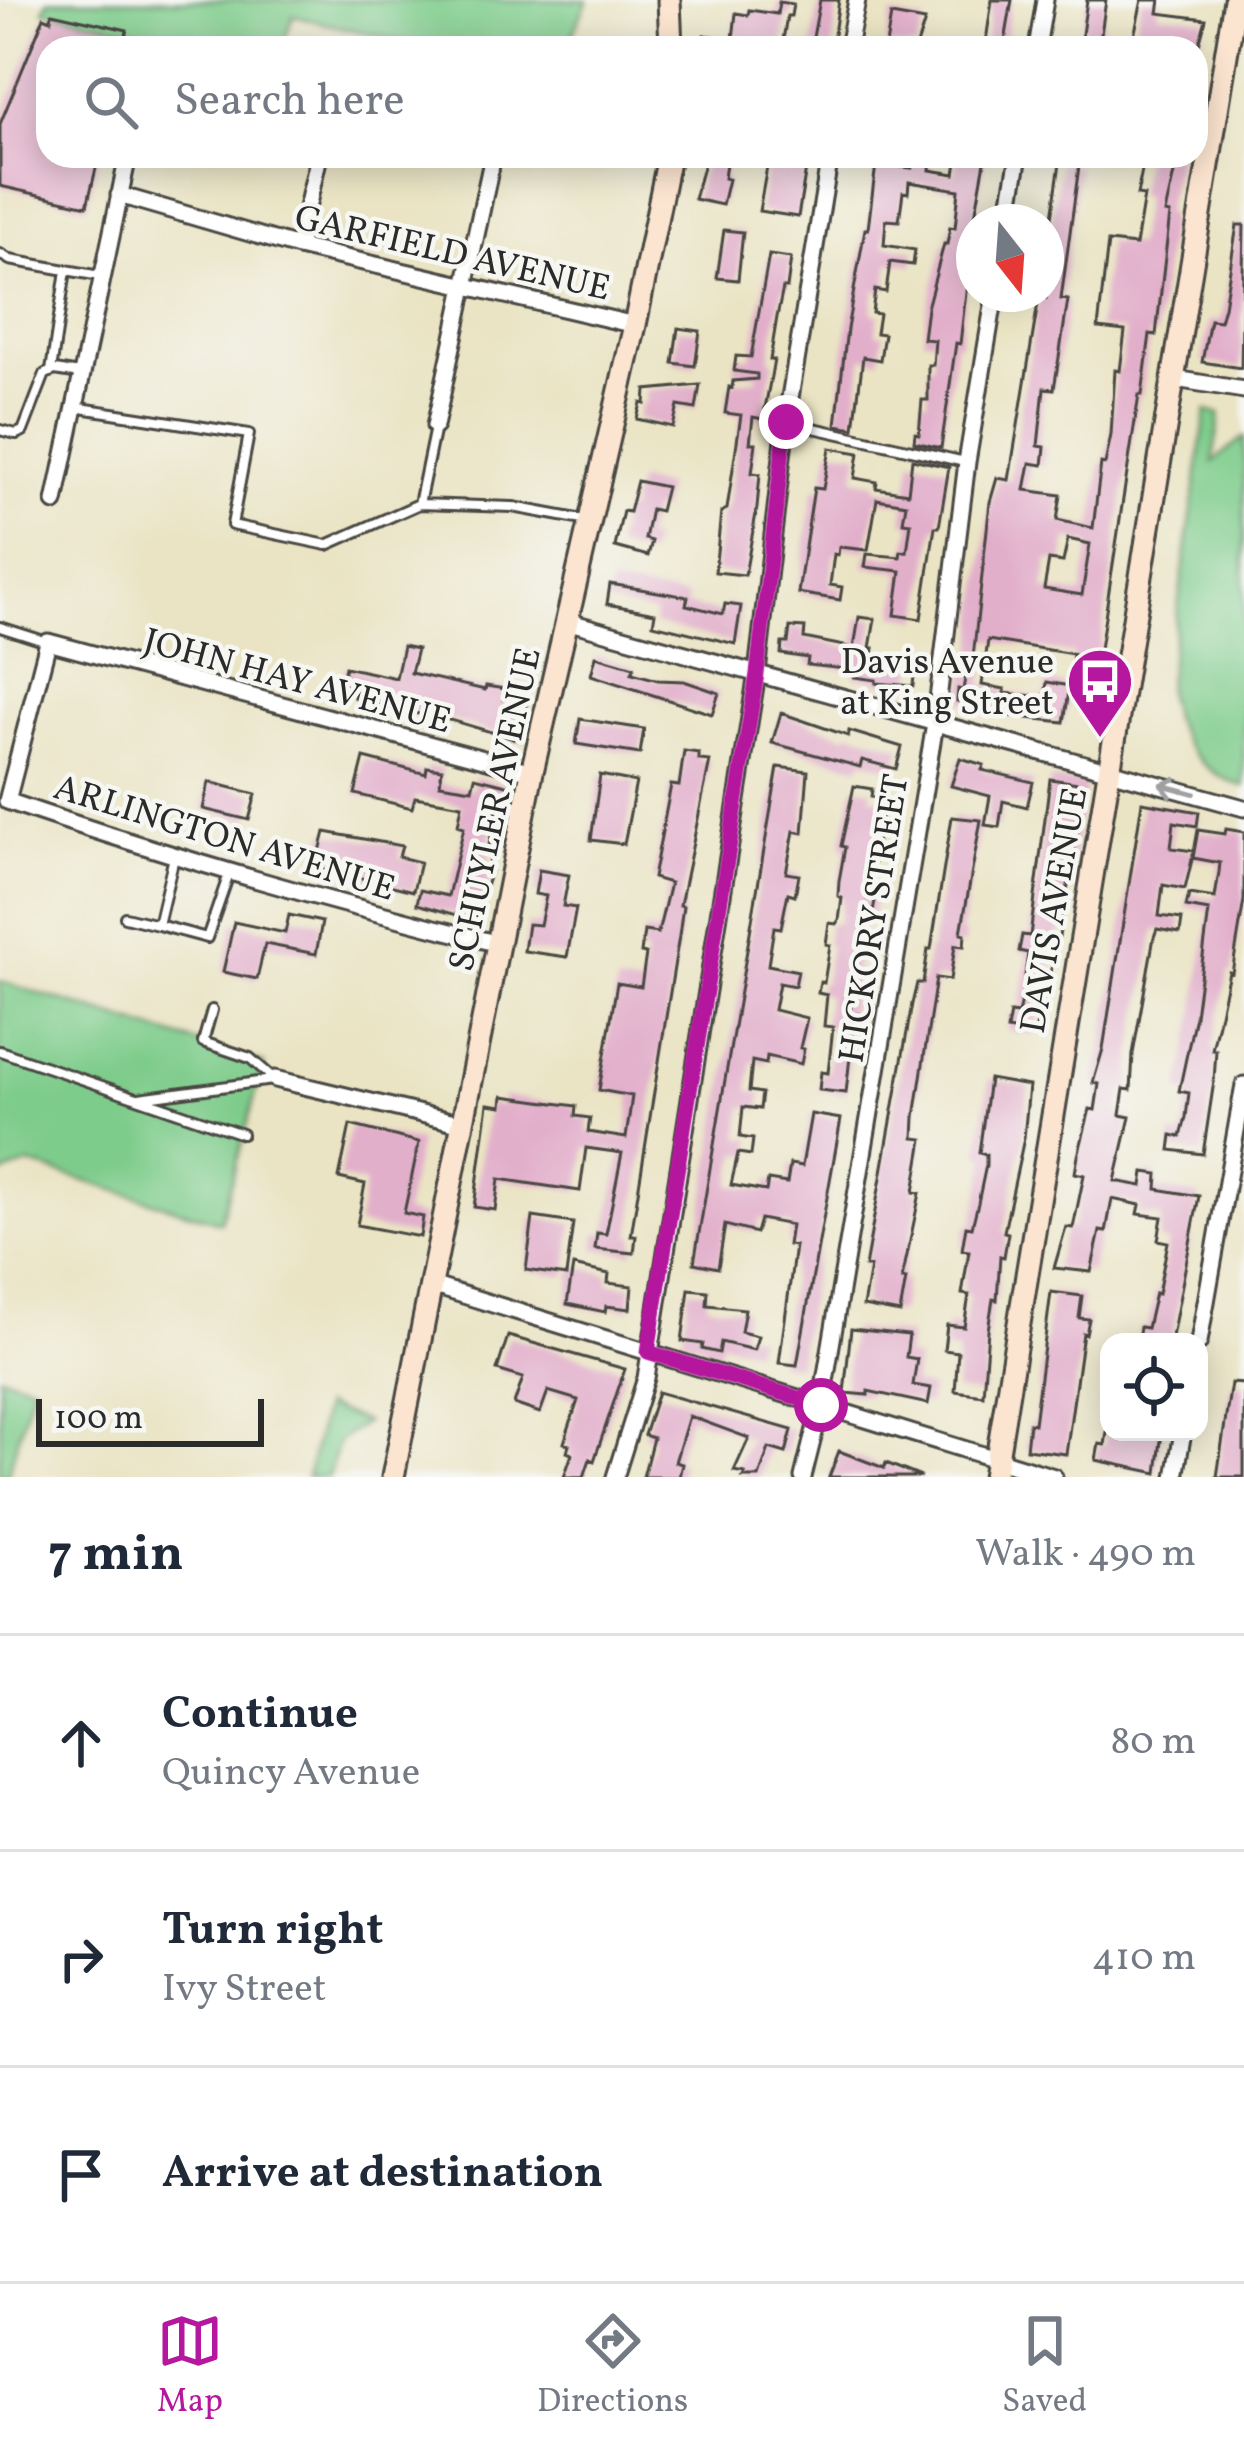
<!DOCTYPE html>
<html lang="en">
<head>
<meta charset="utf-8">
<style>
  :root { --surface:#fff; --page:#f2f2f3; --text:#1f2937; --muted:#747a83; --line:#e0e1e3; --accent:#b5179e }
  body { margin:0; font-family:Vollkorn,serif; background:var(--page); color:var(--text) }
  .controls { position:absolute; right:36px; bottom:36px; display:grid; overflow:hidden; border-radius:24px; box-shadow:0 6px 30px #0003 }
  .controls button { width:108px; height:108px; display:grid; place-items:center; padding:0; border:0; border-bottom:3px solid var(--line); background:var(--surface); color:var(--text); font:60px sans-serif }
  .compass { position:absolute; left:956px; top:204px; width:108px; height:108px; border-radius:50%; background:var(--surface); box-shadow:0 6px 30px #0003; rotate:163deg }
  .scale { position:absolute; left:36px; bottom:30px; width:228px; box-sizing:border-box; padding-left:12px; border:6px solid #2b2b2b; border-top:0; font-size:33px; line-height:42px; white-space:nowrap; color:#2b2b2b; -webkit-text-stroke:9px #f6f6f2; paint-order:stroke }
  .stop { position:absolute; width:36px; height:36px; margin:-27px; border:9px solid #b5179e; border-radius:50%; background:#fff }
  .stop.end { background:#b5179e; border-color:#fff; box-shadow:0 3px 12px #0008 }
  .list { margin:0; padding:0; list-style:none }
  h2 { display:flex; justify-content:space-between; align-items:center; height:156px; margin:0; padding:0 48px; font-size:51px }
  h2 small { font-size:39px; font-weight:400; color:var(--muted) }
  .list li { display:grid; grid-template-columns:78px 1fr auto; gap:36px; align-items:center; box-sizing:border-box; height:216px; padding:0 48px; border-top:3px solid var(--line) }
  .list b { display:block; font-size:45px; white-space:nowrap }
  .list p { margin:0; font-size:39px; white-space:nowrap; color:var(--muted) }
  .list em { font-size:39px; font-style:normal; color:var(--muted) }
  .icon { flex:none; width:66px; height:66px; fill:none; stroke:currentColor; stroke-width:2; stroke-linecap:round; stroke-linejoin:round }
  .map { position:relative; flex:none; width:1244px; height:1477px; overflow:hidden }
  .search { position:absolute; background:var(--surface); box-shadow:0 6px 30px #0003; left:36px; right:36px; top:36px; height:132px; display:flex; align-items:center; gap:30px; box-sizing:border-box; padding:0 42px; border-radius:36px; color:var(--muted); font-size:45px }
  .sheet { height:804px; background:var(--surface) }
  nav { display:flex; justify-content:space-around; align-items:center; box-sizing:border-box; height:168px; border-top:3px solid var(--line); background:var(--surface); font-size:33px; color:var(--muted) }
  nav a { display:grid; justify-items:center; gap:6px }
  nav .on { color:var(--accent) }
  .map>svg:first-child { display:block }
  .green { fill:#7ecc8b; stroke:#547c5b; stroke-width:3 }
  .building { fill:#e2afcb; fill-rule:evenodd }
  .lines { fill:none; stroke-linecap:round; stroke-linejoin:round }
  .lane-casing { stroke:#484742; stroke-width:14 }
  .street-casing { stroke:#484742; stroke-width:21 }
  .secondary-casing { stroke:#484742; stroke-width:27 }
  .lane { stroke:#fff; stroke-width:8 }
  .street { stroke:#fff; stroke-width:15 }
  .secondary { stroke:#fce5d0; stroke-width:21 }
  .oneway { stroke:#a0a0a0 }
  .route { stroke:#b5179e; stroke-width:15 }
  .labels { text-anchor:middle; stroke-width:9; stroke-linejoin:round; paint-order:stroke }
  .street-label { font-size:36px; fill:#2b2b2b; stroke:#f6f6f2 }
  .poi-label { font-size:36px; fill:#2b2b2b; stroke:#f6f6f2; text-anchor:end }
</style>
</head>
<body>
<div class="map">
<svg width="1244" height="1477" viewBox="0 0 1244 1477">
  <rect width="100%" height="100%" fill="#f6f6f2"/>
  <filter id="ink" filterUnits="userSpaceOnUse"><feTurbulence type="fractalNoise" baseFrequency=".00833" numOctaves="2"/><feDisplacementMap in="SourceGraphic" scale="24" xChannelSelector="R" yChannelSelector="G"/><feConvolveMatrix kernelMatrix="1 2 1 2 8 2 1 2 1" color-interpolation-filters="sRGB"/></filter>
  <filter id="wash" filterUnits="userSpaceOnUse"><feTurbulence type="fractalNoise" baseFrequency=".004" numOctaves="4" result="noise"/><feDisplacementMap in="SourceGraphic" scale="48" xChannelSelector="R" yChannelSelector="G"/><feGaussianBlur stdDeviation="2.7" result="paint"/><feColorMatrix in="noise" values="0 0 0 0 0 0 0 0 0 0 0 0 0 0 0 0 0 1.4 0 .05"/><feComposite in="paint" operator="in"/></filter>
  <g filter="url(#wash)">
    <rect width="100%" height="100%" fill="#eae4c4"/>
    <!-- green -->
    <path class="green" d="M 48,0 L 588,0 L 566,48 L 430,48 L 293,16 L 282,48 L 219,48 L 44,11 Z
      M 1206,411 L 1220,414 L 1213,462 L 1244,437 L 1244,787 C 1197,770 1174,739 1166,690 Z
      M 0,981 L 264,1064 L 220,1222 L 29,1164 L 0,1175 Z
      M 0,1375 L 33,1385 L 7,1477 L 0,1477 Z
      M 324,1406 L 365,1422 L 338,1442 L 328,1477 L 307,1477 Z"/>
    <g id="blocks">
      <!-- building -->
      <path class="building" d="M 820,0 L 839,0 L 832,48 L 811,48 Z
        M 992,0 L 1012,0 L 1004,48 L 985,48 Z
        M 1087,0 L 1106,0 L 1099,48 L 1080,48 Z
        M 1142,0 L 1160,0 L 1158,13 L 1206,19 L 1198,48 L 1161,48 L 1162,44 L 1133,41 Z
        M 779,2 L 793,4 L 791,16 L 787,16 L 782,46 L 702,48 L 704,35 L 733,39 L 736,13 L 748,15 L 749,10 L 777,14 Z
        M 52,13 L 127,30 L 123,48 L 48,48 L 48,156 L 99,156 L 87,206 L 0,186 L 0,124 L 44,17 L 51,20 Z
        M 891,15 L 925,21 L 916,48 L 886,45 Z
        M 706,156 L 727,156 L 724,178 L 728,179 L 722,205 L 694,199 Z
        M 769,156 L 808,156 L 798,217 L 759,211 Z
        M 914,156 L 931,156 L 930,170 L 955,174 L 958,156 L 986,156 L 974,222 L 960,344 L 956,343 L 941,448 L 914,442 L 915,433 L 919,434 L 922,400 L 928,400 L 928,365 L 933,365 L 935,340 L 923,339 L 927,308 L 944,244 L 947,244 L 950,227 L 955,228 L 959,190 L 909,182 L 908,193 L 903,192 L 899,221 L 886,220 L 884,245 L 915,250 L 913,265 L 890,262 L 886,292 L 875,290 L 872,313 L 879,314 L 876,333 L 884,334 L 880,360 L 863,357 L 854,428 L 836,425 L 847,329 L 865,229 L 868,229 L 876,164 L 912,168 Z
        M 1145,156 L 1178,156 L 1165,213 L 1170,214 L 1156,335 L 1150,334 L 1142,395 L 1139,395 L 1096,675 L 1071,672 L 1073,654 L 988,640 L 982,685 L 1005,689 L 1004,693 L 1045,697 L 1047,682 L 1070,686 L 1064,722 L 983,713 L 984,705 L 957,701 L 958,689 L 963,690 L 967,666 L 972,667 L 990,502 L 997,478 L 1009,480 L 1039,297 L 1046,298 L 1046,258 L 1060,163 L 1079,166 L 1061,299 L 1068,300 L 1054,389 L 1044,388 L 1038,446 L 1045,447 L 1043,465 L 1030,463 L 1025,490 L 1061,495 L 1057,520 L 1093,528 L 1101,463 L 1105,464 L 1111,435 L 1115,370 L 1120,371 L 1125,331 L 1098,328 L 1108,242 L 1136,245 L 1144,196 L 1137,195 ZM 1068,539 L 1090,544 L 1082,595 L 1044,589 L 1049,560 L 1063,562 Z
        M 1237,225 L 1244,225 L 1241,368 L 1202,362 L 1210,320 L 1220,321 L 1224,307 Z
        M 724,230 L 743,232 L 738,280 L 717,278 Z
        M 769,255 L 791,258 L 787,288 L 783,288 L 777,317 L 770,360 L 774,360 L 763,419 L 753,417 L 750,443 L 756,443 L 752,473 L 760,474 L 757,508 L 745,575 L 715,572 L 721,512 L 727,509 L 741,415 L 725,413 L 729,387 L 732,388 L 733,381 L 757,379 L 757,374 L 734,371 L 736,356 L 751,357 Z
        M 678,328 L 700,331 L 695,366 L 673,363 Z
        M 700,385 L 696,409 L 678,406 L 673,427 L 637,419 L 641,403 L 645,404 L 646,390 Z
        M 830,448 L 859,453 L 855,478 L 877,482 L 876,488 L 908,493 L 912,459 L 949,467 L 939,527 L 935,527 L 921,619 L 895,615 L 901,571 L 865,567 L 867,554 L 900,557 L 901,551 L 907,552 L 911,523 L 903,522 L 906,504 L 877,499 L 868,550 L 839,547 L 838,555 L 834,554 L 830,585 L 842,587 L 840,600 L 798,593 L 814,488 L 823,489 Z
        M 637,481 L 666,487 L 660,511 L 651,509 L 645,539 L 652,541 L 648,556 L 615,547 L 623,511 L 629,512 Z
        M 610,584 L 688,597 L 686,605 L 723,614 L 725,604 L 741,606 L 735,644 L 653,624 L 655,613 L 607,604 Z
        M 859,617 L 875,619 L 870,648 L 874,648 L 873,656 L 915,665 L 913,686 L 876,683 L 876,680 L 854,677 L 855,670 L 807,665 L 808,658 L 781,654 L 782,643 L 788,643 L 790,627 L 805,628 L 804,638 L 854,648 Z
        M 403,646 L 417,649 L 411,673 L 485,690 L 486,686 L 505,689 L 503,699 L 527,703 L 521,741 L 454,721 L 373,705 L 354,697 L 356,689 L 341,685 L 345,667 L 396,678 Z
        M 596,656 L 634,667 L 632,673 L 658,680 L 684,681 L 719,693 L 712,714 L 591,675 Z
        M 781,713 L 848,736 L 849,731 L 902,747 L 896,769 L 862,760 L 860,767 L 772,743 Z
        M 580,719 L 644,729 L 640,754 L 576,744 Z
        M 684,751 L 699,753 L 699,760 L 710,761 L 680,905 L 683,906 L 679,936 L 631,1236 L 636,1236 L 634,1253 L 595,1249 L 597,1233 L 606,1234 L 622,1153 L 586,1148 L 580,1191 L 499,1179 L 495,1210 L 474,1207 L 488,1104 L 502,1106 L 503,1096 L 576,1106 L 575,1116 L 590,1118 L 588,1132 L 626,1138 L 632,1096 L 599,1090 L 617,983 L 641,987 L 646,954 L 641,953 L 644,931 L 658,933 L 670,883 L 653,878 L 671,785 L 679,786 Z
        M 364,758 L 426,774 L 427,767 L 442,769 L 440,784 L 472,789 L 475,777 L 511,786 L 507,803 L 499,801 L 487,854 L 491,855 L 487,870 L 491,871 L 475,920 L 417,904 L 420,890 L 448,896 L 464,827 L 458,825 L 462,805 L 415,797 L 412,808 L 355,794 Z
        M 960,758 L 984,765 L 982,770 L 1033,782 L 1027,807 L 1003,801 L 999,827 L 985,825 L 990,796 L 951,786 Z
        M 778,767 L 808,771 L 803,833 L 794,831 L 786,873 L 799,875 L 795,895 L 788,893 L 781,928 L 774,927 L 768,965 L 798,971 L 795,986 L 779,983 L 774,1010 L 807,1018 L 800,1048 L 804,1049 L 801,1064 L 767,1056 L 766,1064 L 752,1061 L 749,1091 L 762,1093 L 760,1109 L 743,1107 L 740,1137 L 753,1139 L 751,1155 L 738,1153 L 731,1185 L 766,1191 L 768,1180 L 787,1183 L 790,1164 L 802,1166 L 811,1114 L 841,1119 L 797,1365 L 779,1363 L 795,1246 L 788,1245 L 791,1225 L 760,1219 L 756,1233 L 725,1225 L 718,1268 L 694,1263 Z
        M 600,775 L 636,782 L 624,844 L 591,840 Z
        M 1050,779 L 1086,784 L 1058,942 L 1034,1035 L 1007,1030 L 1010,1013 L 1018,1014 L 1023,991 L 1028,953 L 1019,951 L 1022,935 L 1030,936 Z
        M 209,782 L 256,794 L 249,820 L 203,809 Z
        M 854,786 L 872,789 L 871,797 L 884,799 L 868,899 L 875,900 L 872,919 L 864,918 L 850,1013 L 861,1014 L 860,1030 L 853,1029 L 846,1093 L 819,1090 L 821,1072 L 828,1073 L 833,1027 L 824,1026 L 827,995 L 818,993 L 820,982 L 824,983 L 830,945 L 826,944 L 829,923 L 836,924 L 839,920 L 842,898 L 838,896 L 839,881 L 845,847 L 841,846 Z
        M 1142,802 L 1199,812 L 1197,826 L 1174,822 L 1171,848 L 1194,851 L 1185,889 L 1163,885 L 1159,916 L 1182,919 L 1180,933 L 1157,929 L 1154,937 L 1133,1054 L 1131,1090 L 1124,1089 L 1120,1115 L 1130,1117 L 1115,1181 L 1142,1186 L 1144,1172 L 1158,1174 L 1157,1189 L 1199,1196 L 1171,1342 L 1138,1340 L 1140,1327 L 1147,1328 L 1155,1293 L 1158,1294 L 1168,1242 L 1158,1240 L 1162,1217 L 1138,1214 L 1140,1205 L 1112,1199 L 1106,1232 L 1100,1231 L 1091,1272 L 1054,1268 L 1066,1227 L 1073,1228 L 1084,1175 L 1075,1173 L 1078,1156 L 1090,1109 L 1095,1110 L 1099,1084 L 1093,1083 L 1103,1049 Z
        M 952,817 L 981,820 L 961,933 L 965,934 L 964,946 L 955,945 L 950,980 L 936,978 L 915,1117 L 914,1138 L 923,1139 L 914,1192 L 920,1193 L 902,1279 L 906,1279 L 900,1313 L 863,1306 L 870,1267 L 865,1267 L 912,1004 L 917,983 L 923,983 L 928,949 L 931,949 Z
        M 1226,829 L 1244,832 L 1244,900 L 1232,973 L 1229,972 L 1212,1050 L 1216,1050 L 1214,1081 L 1203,1154 L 1170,1150 L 1172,1135 L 1181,1137 L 1186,1117 L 1189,1093 L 1179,1091 L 1195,1016 L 1209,911 L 1186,907 L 1189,894 L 1215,898 L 1219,872 L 1220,863 L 1193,858 L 1198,830 L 1225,834 Z
        M 325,832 L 402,846 L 399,857 L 420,862 L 413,891 L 316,867 Z
        M 539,870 L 569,875 L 563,906 L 576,908 L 567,957 L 524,951 L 528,924 L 540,925 L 546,896 L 535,894 Z
        M 289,915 L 322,922 L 316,954 L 265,944 L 257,979 L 223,972 L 234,922 L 285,933 Z
        M 989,1079 L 1029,1086 L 1024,1138 L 1004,1232 L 1008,1233 L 1004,1257 L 1000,1256 L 997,1300 L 993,1299 L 988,1330 L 983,1395 L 955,1391 L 958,1352 L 944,1350 L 947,1325 L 964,1327 L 969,1295 L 962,1294 L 969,1251 L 962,1250 L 966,1226 L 972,1227 L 978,1203 L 986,1165 L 986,1155 L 979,1153 Z
        M 350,1125 L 419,1142 L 404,1213 L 423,1217 L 420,1237 L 357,1225 L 365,1184 L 339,1178 Z
        M 533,1217 L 573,1223 L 566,1276 L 526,1270 Z
        M 573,1266 L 609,1274 L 608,1283 L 632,1286 L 630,1309 L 606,1306 L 605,1312 L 567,1304 Z
        M 689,1289 L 708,1291 L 707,1305 L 745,1309 L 741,1332 L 758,1336 L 754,1350 L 721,1342 L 719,1353 L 702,1349 L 703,1344 L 682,1341 Z
        M 1051,1292 L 1082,1296 L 1079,1318 L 1089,1319 L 1086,1334 L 1083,1333 L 1066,1454 L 1026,1449 L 1029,1423 L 1034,1424 Z
        M 851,1329 L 909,1335 L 906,1357 L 917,1359 L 913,1385 L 931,1388 L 928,1404 L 868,1391 L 868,1395 L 844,1393 Z
        M 508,1336 L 625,1369 L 594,1461 L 590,1459 L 584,1477 L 564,1477 L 572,1454 L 567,1452 L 569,1445 L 564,1443 L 578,1400 L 548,1391 L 540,1413 L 514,1404 L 523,1378 L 497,1370 Z
        M 1231,1383 L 1244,1384 L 1244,1477 L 1217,1477 Z
        M 658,1392 L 792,1430 L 786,1453 L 769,1448 L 759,1477 L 743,1477 L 745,1473 L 734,1471 L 749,1438 L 689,1416 L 675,1462 L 682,1464 L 679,1477 L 643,1477 L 653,1438 L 644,1435 Z
        M 1107,1432 L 1162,1432 L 1157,1473 L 1096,1460 L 1099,1444 L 1105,1445 Z
        M 839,1451 L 884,1468 L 886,1463 L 921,1477 L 829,1477 Z"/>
    </g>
  </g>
  <g filter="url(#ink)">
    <use href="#blocks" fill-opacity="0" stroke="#484742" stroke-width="3"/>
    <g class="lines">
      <defs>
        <path id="lane" d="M 0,254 L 10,260 L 100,276
          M 51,371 L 66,270
          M 74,407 L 249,434 L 232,525 L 327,545 L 419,504 L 513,507 L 588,521
          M 787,422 L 965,462
          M 0,430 L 16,434 L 23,431 L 45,374 L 55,370 L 80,374
          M 419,504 L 435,427
          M 0,627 L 47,642
          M 174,857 L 158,925 L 207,938 L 229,874
          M 125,917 L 158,925
          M 212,1010 L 203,1042 L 250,1058 L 273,1078
          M 0,1051 L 242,1134
          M 139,1098 L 273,1080"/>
        <path id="street" d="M 848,48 L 857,0
          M 1037,48 L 1045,0
          M 119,195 L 298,247 L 635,325
          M 1007,222 L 1019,156
          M 298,247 L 319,156
          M 1175,379 L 1244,390
          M 435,426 L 493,156
          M 55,502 L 128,156
          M 566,621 L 1244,808
          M 499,944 C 332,903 169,857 7,801 L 48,642 L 532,772
          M 275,1079 L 463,1124
          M 431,1285 L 1054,1477
          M 1199,1342 L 1244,1085
          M 615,1477 L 646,1378 L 757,673 L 786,422 L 830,156
          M 803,1477 L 821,1405 L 935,724 L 967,462 L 995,294
          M 1175,1477 L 1183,1432"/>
        <path id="secondary" d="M 669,0 L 671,48
          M 393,1477 L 532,772 L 635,325 L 669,156
          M 994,1477 L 1235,0"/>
      </defs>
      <!-- lane casing -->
      <use href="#lane" class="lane-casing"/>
      <!-- street casing -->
      <use href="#street" class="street-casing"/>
      <!-- secondary casing -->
      <use href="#secondary" class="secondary-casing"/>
      <!-- lane -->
      <use href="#lane" class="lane"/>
      <!-- street -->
      <use href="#street" class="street"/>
      <!-- secondary -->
      <use href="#secondary" class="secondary"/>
    </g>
    <!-- one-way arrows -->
    <defs><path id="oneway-shaft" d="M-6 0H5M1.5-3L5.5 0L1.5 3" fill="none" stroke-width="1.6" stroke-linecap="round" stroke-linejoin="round" transform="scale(3)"/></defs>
    <use class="oneway" href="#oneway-shaft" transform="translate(1177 789) rotate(-165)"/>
  </g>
  <g class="lines" filter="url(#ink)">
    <!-- route -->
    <path class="route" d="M 786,422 L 757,674 L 648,1352 L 821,1405"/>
  </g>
  <!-- icons -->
  <defs>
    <symbol id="bus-pin" viewBox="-11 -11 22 30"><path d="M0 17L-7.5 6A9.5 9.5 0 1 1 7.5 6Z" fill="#b5179e" stroke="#f6f6f2"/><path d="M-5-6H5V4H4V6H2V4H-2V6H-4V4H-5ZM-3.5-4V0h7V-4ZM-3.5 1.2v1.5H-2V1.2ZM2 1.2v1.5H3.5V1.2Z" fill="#fff"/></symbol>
  </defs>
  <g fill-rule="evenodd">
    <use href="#bus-pin" x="1062" y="643" width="76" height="104"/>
  </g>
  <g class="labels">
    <!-- street labels -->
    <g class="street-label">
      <text transform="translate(453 251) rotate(13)" y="13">GARFIELD AVENUE</text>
      <text transform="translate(298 679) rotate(15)" y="13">JOHN HAY AVENUE</text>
      <text transform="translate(493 809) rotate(-78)" y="13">SCHUYLER AVENUE</text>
      <text transform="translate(225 836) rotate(17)" y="13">ARLINGTON AVENUE</text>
      <text transform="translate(1052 910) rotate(-80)" y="13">DAVIS AVENUE</text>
      <text transform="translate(872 918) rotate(-81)" y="13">HICKORY STREET</text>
    </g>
    <!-- poi labels -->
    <g class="poi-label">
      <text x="1054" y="673">Davis Avenue<tspan x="1054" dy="41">at King Street</tspan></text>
    </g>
  </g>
</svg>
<div class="controls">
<button><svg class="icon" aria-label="locate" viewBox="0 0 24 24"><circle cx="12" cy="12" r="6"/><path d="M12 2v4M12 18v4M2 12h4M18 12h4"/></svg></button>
</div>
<svg class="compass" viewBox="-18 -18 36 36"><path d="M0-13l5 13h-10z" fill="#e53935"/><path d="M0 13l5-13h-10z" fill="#747a83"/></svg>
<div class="scale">100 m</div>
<div class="stop" style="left:821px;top:1405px"></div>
<div class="stop end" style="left:786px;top:422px"></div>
<div class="search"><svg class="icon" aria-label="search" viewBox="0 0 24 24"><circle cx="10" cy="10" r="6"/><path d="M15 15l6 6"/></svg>Search here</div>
</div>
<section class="sheet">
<h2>7 min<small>Walk · 490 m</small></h2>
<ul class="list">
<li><svg class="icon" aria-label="ahead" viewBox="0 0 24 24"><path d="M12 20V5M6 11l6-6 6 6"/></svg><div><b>Continue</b><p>Quincy Avenue</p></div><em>80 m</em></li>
<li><svg class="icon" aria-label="right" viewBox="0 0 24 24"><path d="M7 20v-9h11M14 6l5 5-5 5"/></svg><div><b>Turn right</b><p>Ivy Street</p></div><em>410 m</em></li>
<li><svg class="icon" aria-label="arrive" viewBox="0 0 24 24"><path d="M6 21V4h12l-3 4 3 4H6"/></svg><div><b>Arrive at destination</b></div></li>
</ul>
</section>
<nav>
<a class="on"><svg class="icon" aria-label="map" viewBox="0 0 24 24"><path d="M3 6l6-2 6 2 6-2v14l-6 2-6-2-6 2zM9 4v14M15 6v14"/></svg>Map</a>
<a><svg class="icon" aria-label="directions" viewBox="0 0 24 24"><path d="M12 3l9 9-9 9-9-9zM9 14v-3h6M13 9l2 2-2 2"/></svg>Directions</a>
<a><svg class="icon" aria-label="saved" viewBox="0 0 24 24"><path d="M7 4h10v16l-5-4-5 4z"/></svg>Saved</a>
</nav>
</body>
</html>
